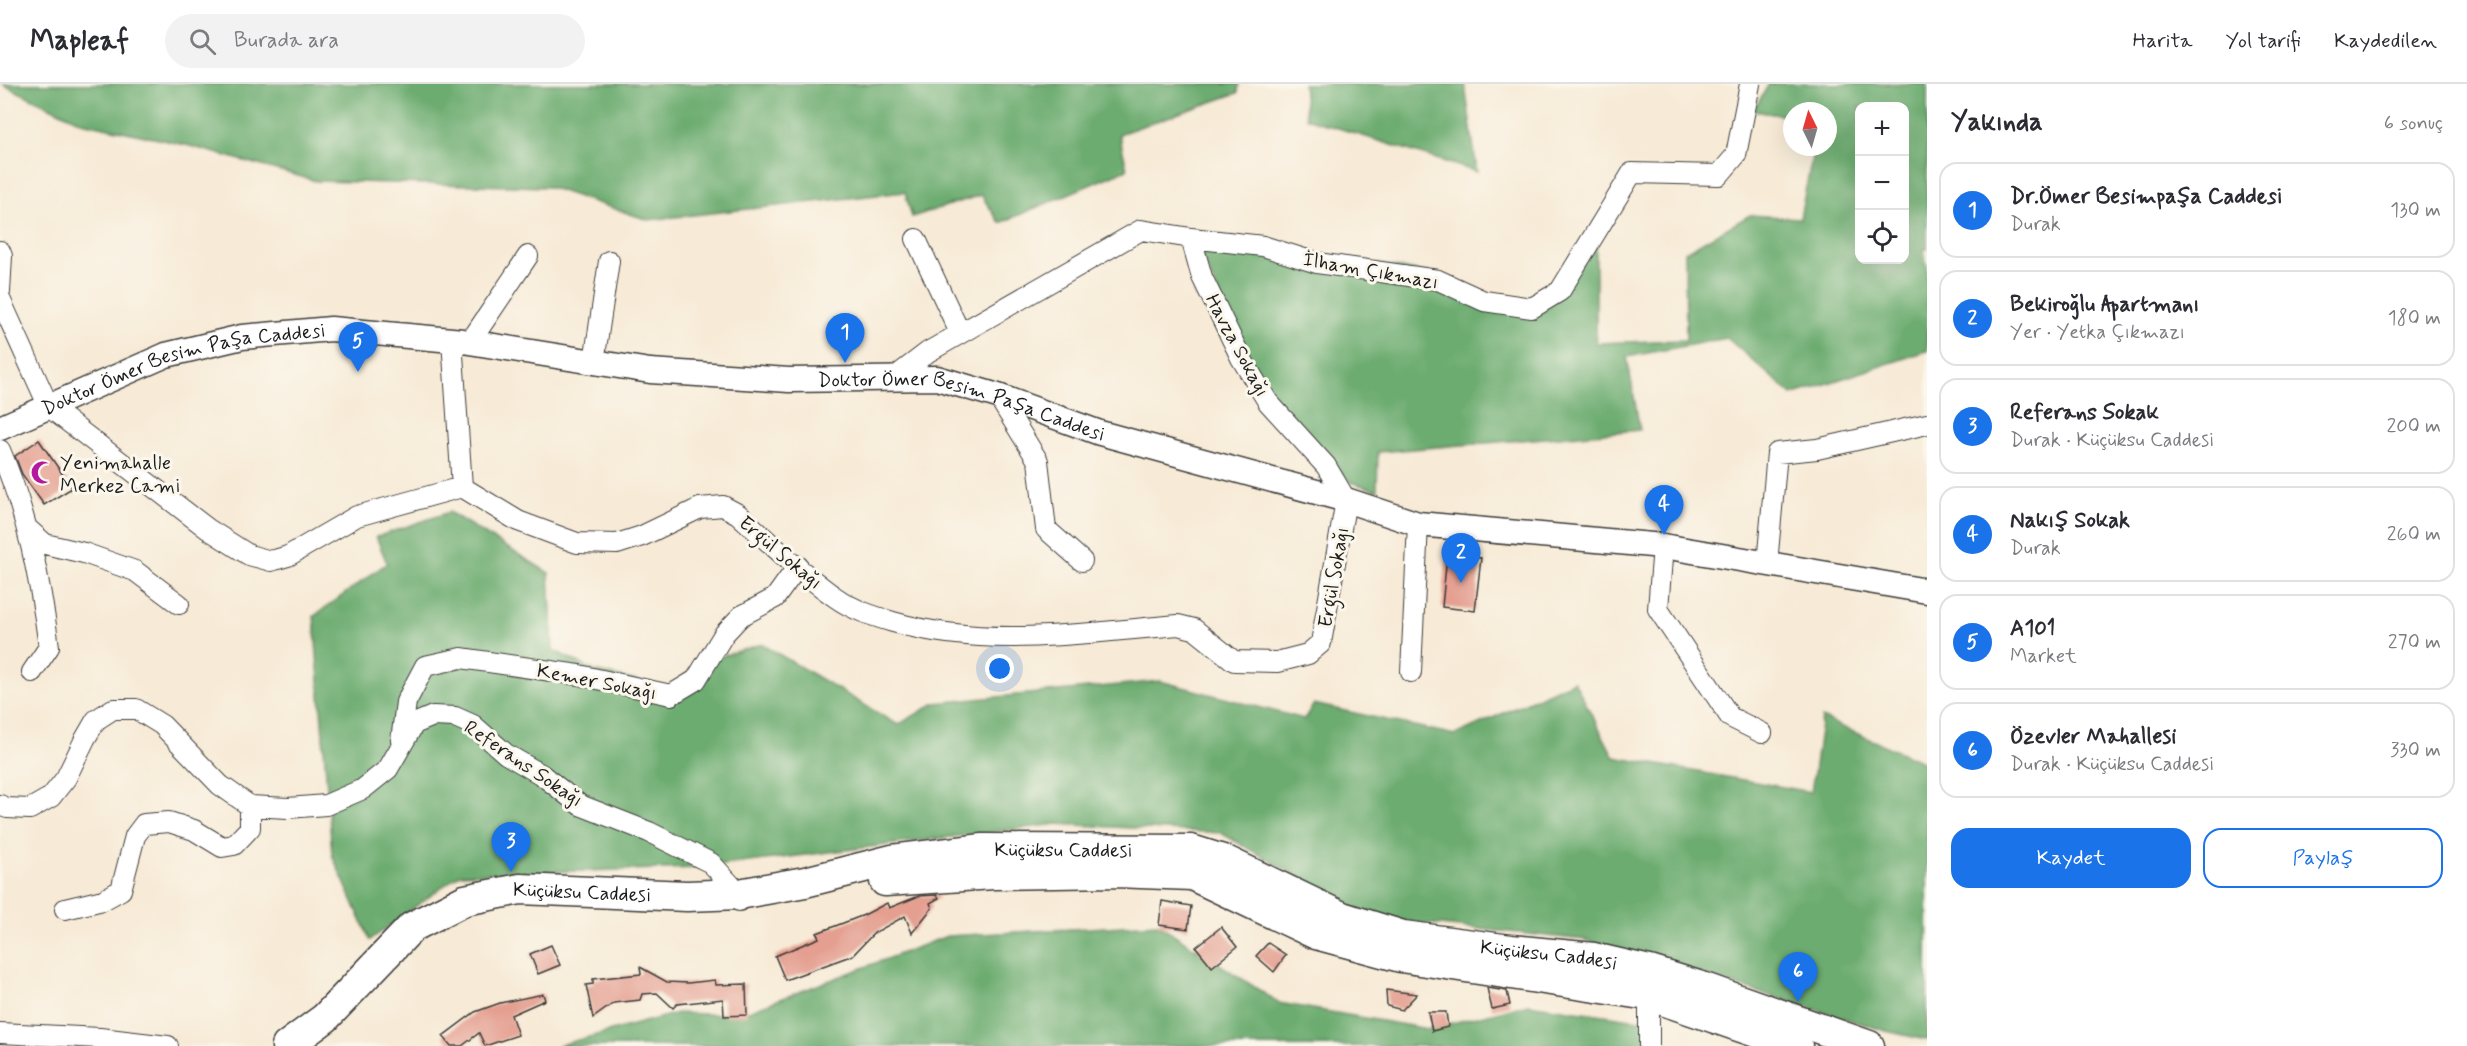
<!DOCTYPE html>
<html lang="tr">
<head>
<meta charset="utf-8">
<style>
  :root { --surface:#fff; --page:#f2f2f3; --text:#2b2b33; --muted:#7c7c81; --line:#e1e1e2; --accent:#1a73e8 }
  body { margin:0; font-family:Mynerve,sans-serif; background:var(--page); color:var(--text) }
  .controls { position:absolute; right:18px; top:18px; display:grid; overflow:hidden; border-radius:12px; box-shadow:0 6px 24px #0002 }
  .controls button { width:54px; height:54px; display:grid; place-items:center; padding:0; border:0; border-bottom:2px solid var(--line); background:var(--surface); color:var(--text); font:30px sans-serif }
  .compass { position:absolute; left:1783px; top:18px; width:54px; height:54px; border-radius:50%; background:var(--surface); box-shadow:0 6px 24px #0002; rotate:355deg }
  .you { position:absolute; left:1000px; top:585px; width:21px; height:21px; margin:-15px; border:4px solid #fff; border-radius:50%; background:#1a73e8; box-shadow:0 0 0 9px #1a73e833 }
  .badge { display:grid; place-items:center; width:39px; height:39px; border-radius:50%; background:var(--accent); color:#fff; font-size:20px; font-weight:700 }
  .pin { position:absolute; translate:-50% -50px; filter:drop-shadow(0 2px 3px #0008) }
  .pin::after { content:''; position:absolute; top:32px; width:21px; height:18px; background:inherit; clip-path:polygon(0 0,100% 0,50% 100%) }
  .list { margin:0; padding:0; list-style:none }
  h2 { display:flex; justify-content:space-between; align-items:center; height:78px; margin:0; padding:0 24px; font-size:26px }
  h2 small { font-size:20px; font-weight:400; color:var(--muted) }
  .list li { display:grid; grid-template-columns:39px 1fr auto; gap:18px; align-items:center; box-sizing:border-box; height:96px; margin:0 12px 12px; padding:0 12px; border:2px solid var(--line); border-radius:18px }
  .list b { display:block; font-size:22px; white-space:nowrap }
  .list p { margin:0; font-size:20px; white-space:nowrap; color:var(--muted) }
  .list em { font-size:20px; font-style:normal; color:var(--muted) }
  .actions { display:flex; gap:12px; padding:18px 24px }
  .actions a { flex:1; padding:14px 0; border:2px solid var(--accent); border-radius:18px; text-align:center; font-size:21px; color:var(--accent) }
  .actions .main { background:var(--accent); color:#fff }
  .icon { flex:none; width:33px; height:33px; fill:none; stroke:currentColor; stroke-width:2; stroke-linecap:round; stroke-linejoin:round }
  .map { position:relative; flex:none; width:1927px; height:962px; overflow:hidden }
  header { display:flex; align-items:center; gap:36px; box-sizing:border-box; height:84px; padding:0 30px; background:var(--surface); border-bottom:2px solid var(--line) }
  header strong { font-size:28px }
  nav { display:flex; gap:33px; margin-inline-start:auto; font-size:21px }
  .search { width:420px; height:54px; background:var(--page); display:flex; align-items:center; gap:15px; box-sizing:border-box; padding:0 21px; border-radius:33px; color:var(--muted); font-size:22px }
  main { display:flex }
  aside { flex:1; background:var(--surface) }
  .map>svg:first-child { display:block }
  .forest { fill:#6cac70; stroke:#446446; stroke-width:1.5; fill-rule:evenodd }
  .building { fill:#e49f90 }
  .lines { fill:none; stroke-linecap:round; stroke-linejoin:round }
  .minor-casing { stroke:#3d3b38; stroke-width:22 }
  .tertiary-casing { stroke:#3d3b38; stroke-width:27 }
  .primary-casing { stroke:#3d3b38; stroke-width:33 }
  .minor { stroke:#fff; stroke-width:20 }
  .tertiary { stroke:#fff; stroke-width:24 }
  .primary { stroke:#fff; stroke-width:30 }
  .labels { text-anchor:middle; stroke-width:6; stroke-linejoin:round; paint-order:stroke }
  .street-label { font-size:20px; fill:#1c1c1c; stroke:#fbf7ec }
  .poi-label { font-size:20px; fill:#1c1c1c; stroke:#fbf7ec; text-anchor:start }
</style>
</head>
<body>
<header>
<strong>Mapleaf</strong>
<div class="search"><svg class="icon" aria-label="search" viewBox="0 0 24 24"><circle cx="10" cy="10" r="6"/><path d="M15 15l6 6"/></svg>Burada ara</div>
<nav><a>Harita</a><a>Yol tarifi</a><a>Kaydedilen</a></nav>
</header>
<main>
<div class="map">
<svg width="1927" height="962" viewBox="0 0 1927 962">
  <rect width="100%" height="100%" fill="#fbf7ec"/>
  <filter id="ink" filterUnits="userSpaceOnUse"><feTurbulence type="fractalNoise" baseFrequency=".0167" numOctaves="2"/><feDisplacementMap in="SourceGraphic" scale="12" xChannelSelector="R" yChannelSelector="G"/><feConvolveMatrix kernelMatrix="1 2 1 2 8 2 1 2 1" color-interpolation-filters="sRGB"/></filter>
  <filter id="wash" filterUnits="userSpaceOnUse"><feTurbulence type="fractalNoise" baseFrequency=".008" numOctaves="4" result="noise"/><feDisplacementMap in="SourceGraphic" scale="24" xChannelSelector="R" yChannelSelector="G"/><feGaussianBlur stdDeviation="1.35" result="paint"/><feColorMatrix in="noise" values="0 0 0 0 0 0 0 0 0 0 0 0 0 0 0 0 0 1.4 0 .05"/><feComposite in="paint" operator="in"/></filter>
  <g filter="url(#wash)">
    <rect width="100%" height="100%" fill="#f7ead6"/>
    <!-- forest -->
    <path class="forest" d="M 2,0 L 1239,0 L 1238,9 L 1119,50 L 1127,85 L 1000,139 L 981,111 L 912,133 L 905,108 L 648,136 L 549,103 L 316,97 L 190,62 L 81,38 Z
      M 1303,0 L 1465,0 L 1477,88 L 1306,34 Z
      M 1769,0 L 1927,0 L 1927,165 L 1923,166 L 1927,183 L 1927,267 L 1792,311 L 1727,254 L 1627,273 L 1640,346 L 1378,368 L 1377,407 L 1351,398 L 1265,315 L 1190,146 L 1439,191 L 1495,218 L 1553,214 L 1596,138 L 1596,259 L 1686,256 L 1685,168 L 1750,131 L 1800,134 L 1814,63 L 1828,63 L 1828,27 L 1792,27 L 1792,33 L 1753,27 ZM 1860,22 L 1904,22 L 1904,176 L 1860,176 Z
      M 449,428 L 549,489 L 553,566 L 595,587 L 670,605 L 699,579 L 762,560 L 898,641 L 935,619 L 1160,597 L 1304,635 L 1314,620 L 1455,651 L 1574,597 L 1614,673 L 1811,708 L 1822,634 L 1927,680 L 1927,956 L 1886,947 L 1586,856 L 1371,834 L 1221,749 L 1057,740 L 701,784 L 460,790 L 370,856 L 332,771 L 314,532 L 387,479 L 376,453 Z
      M 1158,840 L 1279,919 L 1428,945 L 1528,920 L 1645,937 L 1648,962 L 556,962 L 677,929 L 738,931 L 947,852 Z"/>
    <g id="blocks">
      <!-- building -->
      <path class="building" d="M 39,356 L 72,404 L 44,421 L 22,390 L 15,372 Z
        M 1447,471 L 1481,474 L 1475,527 L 1442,523 Z
        M 937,811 L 939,814 L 930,819 L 932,824 L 912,849 L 905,832 L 874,849 L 853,871 L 785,896 L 775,872 L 819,854 L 817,849 L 864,831 L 887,819 L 889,824 L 919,812 Z
        M 1162,817 L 1191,822 L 1188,845 L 1159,841 Z
        M 1221,843 L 1237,863 L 1212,883 L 1196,863 Z
        M 1268,859 L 1286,871 L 1274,888 L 1256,872 Z
        M 551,861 L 560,881 L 538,890 L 530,870 Z
        M 640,883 L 667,898 L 688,899 L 715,896 L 716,901 L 746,900 L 747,931 L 724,932 L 723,915 L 677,920 L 673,924 L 657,909 L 642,910 L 640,916 L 614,919 L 593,934 L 586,901 L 593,900 L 593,895 L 641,890 Z
        M 1487,904 L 1507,907 L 1510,921 L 1492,925 Z
        M 1386,906 L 1417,910 L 1402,926 L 1387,922 Z
        M 543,910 L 545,916 L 511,931 L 518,951 L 485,962 L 479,949 L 462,962 L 451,962 L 443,952 L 475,928 L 500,919 Z
        M 1428,928 L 1446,928 L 1448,943 L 1432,947 Z"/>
    </g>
  </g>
  <g filter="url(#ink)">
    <use href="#blocks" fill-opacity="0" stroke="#3d3b38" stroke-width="1.5"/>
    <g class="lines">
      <defs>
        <path id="minor" d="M 916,155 L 960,249
          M 0,167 L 2,172 L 0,208
          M 0,215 L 49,323 L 208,445 L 249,471 L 271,477 L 288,472 L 357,432 L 462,403 L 518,437 L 577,459 L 617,460 L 642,452 L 700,424 L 723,422 L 738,430 C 769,458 801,489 835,513 C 853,526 873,532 893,538 C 987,565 1083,549 1178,541 L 1194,545 L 1234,577 L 1277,578 L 1308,570 L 1321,559 L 1346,416 L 1326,382 L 1268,318 L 1241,274 L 1202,193 L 1191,154
          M 452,256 L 462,403
          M 470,258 L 528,172
          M 594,278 L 609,177
          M 894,294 L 928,268 L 1141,146 L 1191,154 L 1263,162 L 1317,179 L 1438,196 L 1484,217 L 1532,224 L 1560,207 L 1632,89 L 1719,91 L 1736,71 L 1750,0
          M 998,312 L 1038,377 L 1046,445 L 1082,477
          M 0,366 C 27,429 40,495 49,563 L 32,588
          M 28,445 L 45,460 L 84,469 L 135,487 L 179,520
          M 1663,462 L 1658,525 L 1730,633 L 1762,649
          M 1767,480 L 1777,369 L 1817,365 L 1927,340
          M 1411,588 L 1418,440
          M 401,657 L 406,618 L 425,582 L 461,574 L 579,591 L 671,611 L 696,596 L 724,550 L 741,532 L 775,514 L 798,482
          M 0,721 L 7,724 L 30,725 L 51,713 L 66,694 L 85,655 L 96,636 L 113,625 L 136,625 L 162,641 L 220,701 L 250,722 L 288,724 L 326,721 L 363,705 L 388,685 L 414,640 L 433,632 L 455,633 L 473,641 L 506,670 L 542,691 L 580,721 L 649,748 L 711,779 L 739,810 L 739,817
          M 65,825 L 103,816 L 121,806 L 135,752 L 144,740 L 169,738 L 194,746 L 222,763 L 234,761 L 250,744 L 250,722
          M 0,949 L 100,954 L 168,962
          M 1649,962 L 1649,902"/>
        <g id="tertiary">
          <path id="s1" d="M 0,344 L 166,271 L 242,253 L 331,245 L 463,257 L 650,287 L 789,296 L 937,294 L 998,312 L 1100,349 L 1346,416 L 1418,440 L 1663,462 L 1927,507"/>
        </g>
        <g id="primary">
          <path d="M 885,797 L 994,790 L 1115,788 L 1192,791 L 1316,850 L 1401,873 L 1648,911 L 1797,962"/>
          <path id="s2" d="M 287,962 L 325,934 L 412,843 L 465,816 L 520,805 L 687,812 L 739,810 L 805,798 L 892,776 L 983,765 L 1191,766 L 1226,777 L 1342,833 L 1403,852 L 1511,866 L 1594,874 L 1650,887 L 1708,905 L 1869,962"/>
        </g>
      </defs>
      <!-- minor casing -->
      <use href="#minor" class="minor-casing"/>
      <!-- tertiary casing -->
      <use href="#tertiary" class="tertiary-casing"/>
      <!-- primary casing -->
      <use href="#primary" class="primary-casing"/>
      <!-- minor -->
      <use href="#minor" class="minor"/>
      <!-- tertiary -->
      <use href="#tertiary" class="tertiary"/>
      <!-- primary -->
      <use href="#primary" class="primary"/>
    </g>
  </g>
  <!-- icons -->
  <defs>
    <symbol id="mosque-bare" viewBox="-9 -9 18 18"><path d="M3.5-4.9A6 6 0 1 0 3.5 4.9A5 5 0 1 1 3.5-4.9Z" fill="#b5179e" stroke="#fbf7ec" stroke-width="2.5" paint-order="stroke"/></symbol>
  </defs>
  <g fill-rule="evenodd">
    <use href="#mosque-bare" x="26" y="372" width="33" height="33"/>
  </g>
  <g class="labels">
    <!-- street labels -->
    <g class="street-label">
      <text transform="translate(1371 186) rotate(10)" y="7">İlham Çıkmazı</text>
      <text transform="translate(1238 261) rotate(62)" y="7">Havza Sokağı</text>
      <text dy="7" stroke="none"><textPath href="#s1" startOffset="195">Doktor Ömer Besim Paşa Caddesi</textPath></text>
      <text dy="7" stroke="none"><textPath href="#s1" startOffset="987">Doktor Ömer Besim Paşa Caddesi</textPath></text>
      <text transform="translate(781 468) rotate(40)" y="7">Ergül Sokağı</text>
      <text transform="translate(1333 493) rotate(-80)" y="7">Ergül Sokağı</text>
      <text transform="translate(597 597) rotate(11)" y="7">Kemer Sokağı</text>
      <text transform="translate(524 679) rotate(34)" y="7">Referans Sokağı</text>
      <text dy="7" stroke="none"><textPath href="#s2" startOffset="837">Küçüksu Caddesi</textPath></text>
      <text dy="7" stroke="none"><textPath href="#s2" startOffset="351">Küçüksu Caddesi</textPath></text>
      <text dy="7" stroke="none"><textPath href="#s2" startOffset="1341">Küçüksu Caddesi</textPath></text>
    </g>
    <!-- poi labels -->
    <g class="poi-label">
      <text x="60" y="385">Yenimahalle<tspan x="60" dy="23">Merkez Cami</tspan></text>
    </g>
  </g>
</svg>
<div class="controls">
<button>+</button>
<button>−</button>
<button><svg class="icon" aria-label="locate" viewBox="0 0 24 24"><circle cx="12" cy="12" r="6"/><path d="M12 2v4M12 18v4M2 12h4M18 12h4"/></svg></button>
</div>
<svg class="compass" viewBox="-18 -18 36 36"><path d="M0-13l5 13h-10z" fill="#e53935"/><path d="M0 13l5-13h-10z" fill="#7c7c81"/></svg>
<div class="you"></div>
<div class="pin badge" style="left:845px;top:279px">1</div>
<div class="pin badge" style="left:1461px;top:499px">2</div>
<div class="pin badge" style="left:511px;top:788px">3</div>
<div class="pin badge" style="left:1664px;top:451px">4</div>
<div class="pin badge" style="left:358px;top:288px">5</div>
<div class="pin badge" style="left:1798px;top:918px">6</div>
</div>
<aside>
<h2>Yakında<small>6 sonuç</small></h2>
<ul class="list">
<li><span class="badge">1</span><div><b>Dr.Ömer Besimpaşa Caddesi</b><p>Durak</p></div><em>130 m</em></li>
<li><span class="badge">2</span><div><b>Bekiroğlu Apartmanı</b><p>Yer · Yetka Çıkmazı</p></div><em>180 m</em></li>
<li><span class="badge">3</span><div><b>Referans Sokak</b><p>Durak · Küçüksu Caddesi</p></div><em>200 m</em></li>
<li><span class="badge">4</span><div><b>Nakış Sokak</b><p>Durak</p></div><em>260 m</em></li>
<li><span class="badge">5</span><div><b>A101</b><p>Market</p></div><em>270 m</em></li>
<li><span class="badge">6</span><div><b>Özevler Mahallesi</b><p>Durak · Küçüksu Caddesi</p></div><em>330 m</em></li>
</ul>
<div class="actions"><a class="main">Kaydet</a><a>Paylaş</a></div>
</aside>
</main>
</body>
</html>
